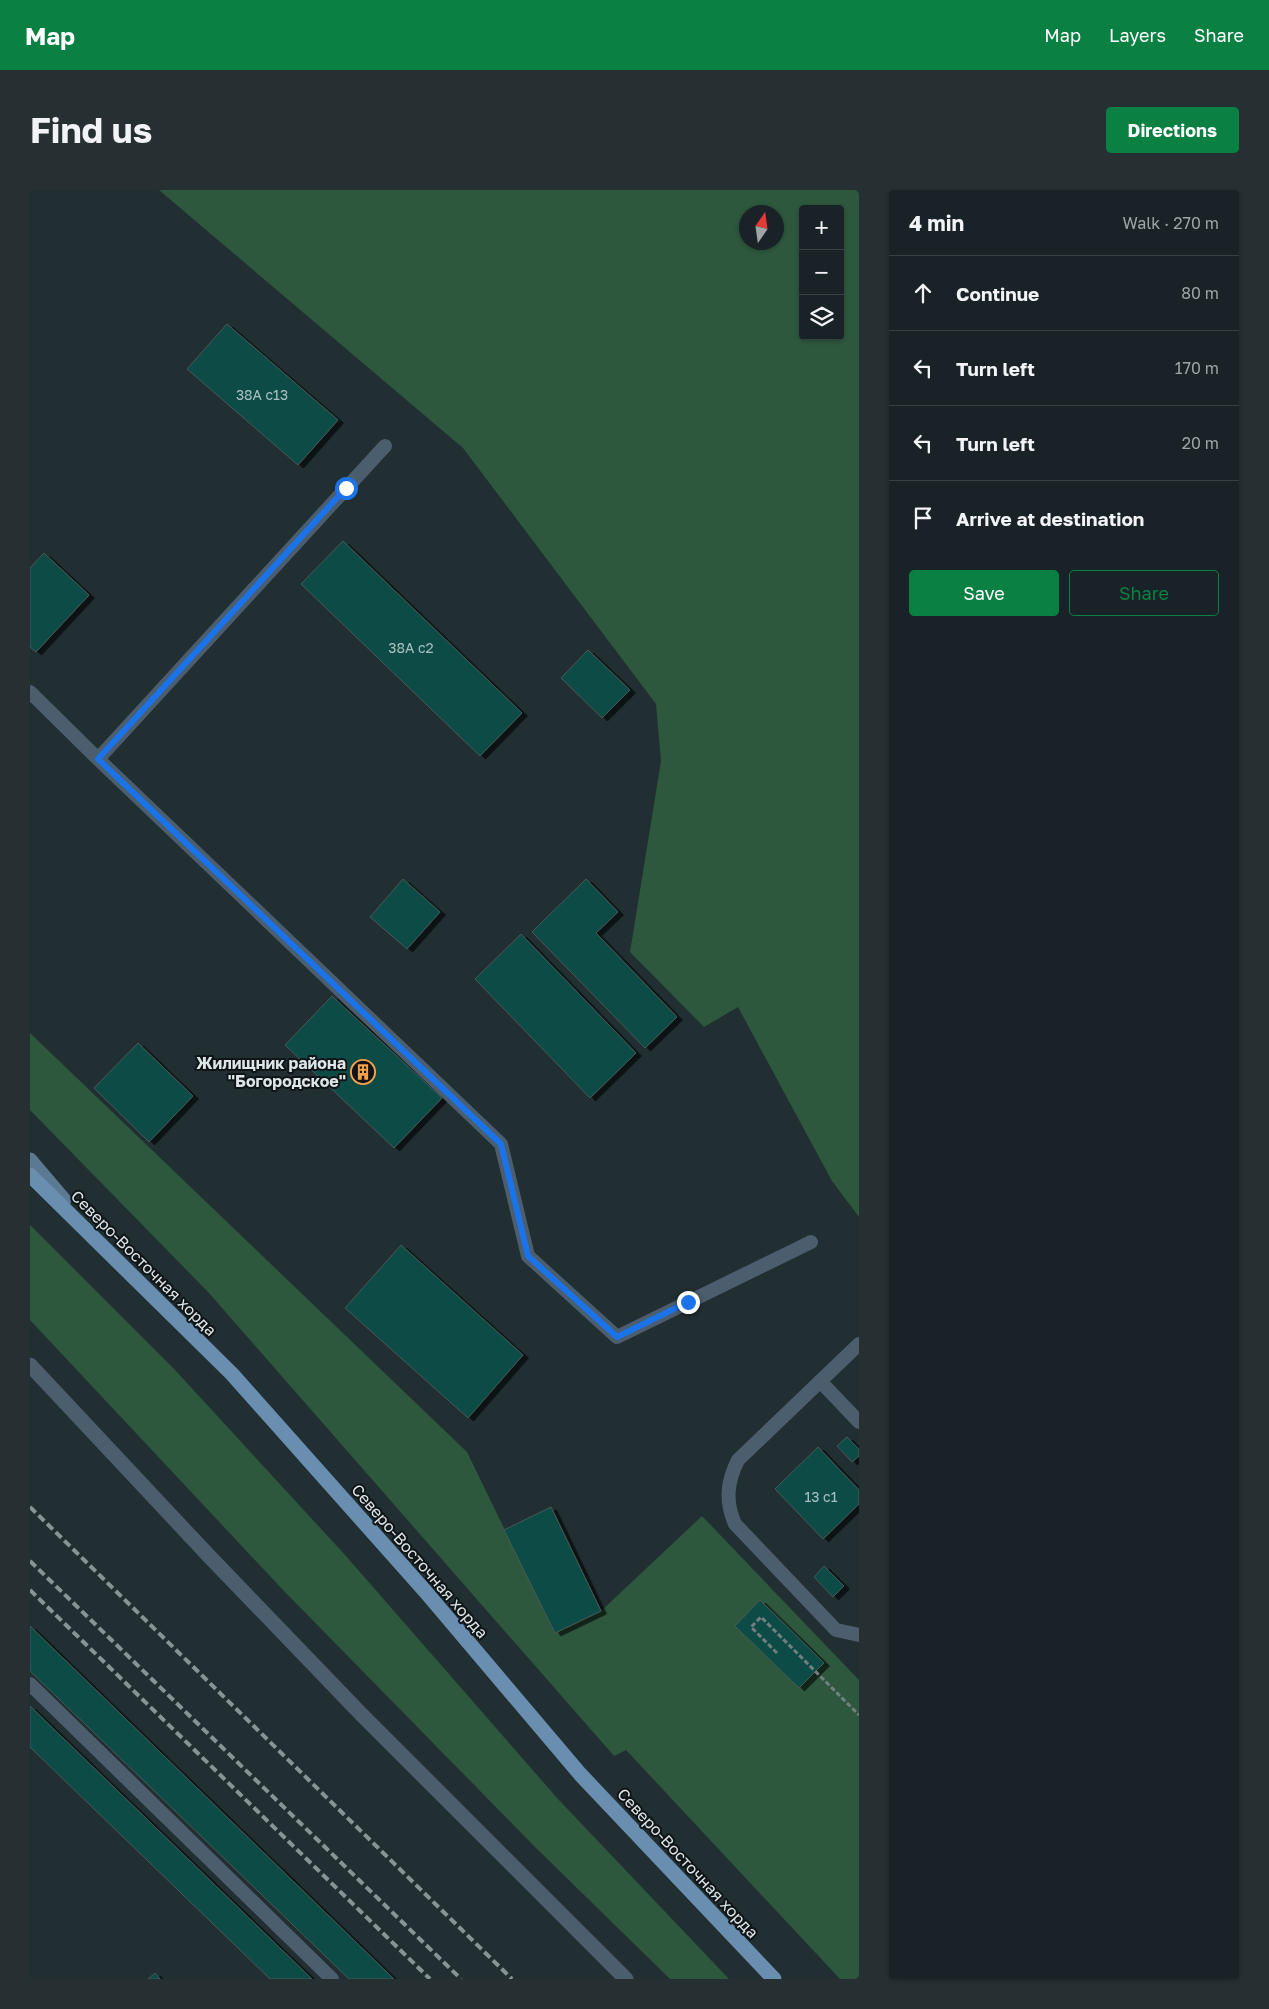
<!DOCTYPE html>
<html lang="en">
<head>
<meta charset="utf-8">
<style>
  :root { --surface:#192226; --page:#262f32; --text:#f1f3f6; --muted:#9fa4a7; --line:#373f43; --accent:#0b8043 }
  body { margin:0; font-family:"Golos Text",sans-serif; background:var(--page); color:var(--text) }
  .controls { position:absolute; right:15px; top:15px; display:grid; overflow:hidden; border-radius:5px; box-shadow:0 1px 4px #0004 }
  .controls button { width:45px; height:45px; display:grid; place-items:center; padding:0; border:0; border-bottom:1px solid var(--line); background:var(--surface); color:var(--text); font:25px sans-serif }
  .compass { position:absolute; left:709px; top:15px; width:45px; height:45px; border-radius:50%; background:var(--surface); box-shadow:0 1px 4px #0004; rotate:13deg }
  .stop { position:absolute; width:15px; height:15px; margin:-11px; border:4px solid #1a73e8; border-radius:50%; background:#fff }
  .stop.end { background:#1a73e8; border-color:#fff; box-shadow:0 1px 5px #0008 }
  .list { margin:0; padding:0; list-style:none }
  h2 { display:flex; justify-content:space-between; align-items:center; height:65px; margin:0; padding:0 20px; font-size:21px }
  h2 small { font-size:16px; font-weight:400; color:var(--muted) }
  .list li { display:grid; grid-template-columns:32px 1fr auto; gap:15px; align-items:center; box-sizing:border-box; height:75px; padding:0 20px; border-top:1px solid var(--line) }
  .list b { display:block; font-size:19px; white-space:nowrap }
  .list em { font-size:16px; font-style:normal; color:var(--muted) }
  .actions { display:flex; gap:10px; padding:15px 20px }
  .actions a { flex:1; padding:11px 0; border:1px solid var(--accent); border-radius:5px; text-align:center; font-size:18px; color:var(--accent) }
  .actions .main { background:var(--accent); color:#fff }
  .icon { flex:none; width:28px; height:28px; fill:none; stroke:currentColor; stroke-width:2; stroke-linecap:round; stroke-linejoin:round }
  .map { position:relative; flex:none; width:829px; height:1789px; overflow:hidden; border-radius:5px }
  header { display:flex; align-items:center; gap:30px; box-sizing:border-box; height:70px; padding:0 25px; background:var(--accent); color:#fff }
  header strong { font-size:24px }
  nav { display:flex; gap:28px; margin-inline-start:auto; font-size:18px }
  .intro { display:flex; align-items:center; justify-content:space-between; box-sizing:border-box; height:120px; padding:0 30px }
  h1 { margin:0; font-size:35px }
  .button { padding:12px 22px; border-radius:5px; background:var(--accent); color:#fff; font-size:18px; font-weight:700 }
  main { display:flex; gap:30px; padding:0 30px }
  aside { flex:1; background:var(--surface); border-radius:5px; box-shadow:0 1px 4px #0004 }
  .map>svg:first-child { display:block }
  .green { fill:#2d583d; fill-rule:evenodd }
  .building { fill:#0b4c46; stroke:#4a5957; filter:url(#shadow) }
  .lines { fill:none; stroke-linecap:round; stroke-linejoin:round }
  .path { stroke:#737e81; stroke-width:3; stroke-dasharray:5 2.5; stroke-linecap:butt }
  .lane { stroke:#4c5e6e; stroke-width:14 }
  .street { stroke:#4c5e6e; stroke-width:15 }
  .secondary { stroke:#5c7993; stroke-width:15 }
  .primary { stroke:#698eb0; stroke-width:15 }
  .rail { stroke:#889396; stroke-width:4; stroke-dasharray:8 4; stroke-linecap:butt }
  .route { stroke:#1a73e8; stroke-width:6 }
  .labels { text-anchor:middle; stroke-width:4; stroke-linejoin:round; paint-order:stroke }
  .number-label { font-size:14px; fill:#a8c0c0 }
  .poi-label { font-size:16px; font-weight:bold; fill:#dde6e8; stroke:#0f1517; text-anchor:end }
  .street-label { font-size:16px; fill:#dde6e8; stroke:#0f1517 }
</style>
</head>
<body>
<header>
<strong>Map</strong>
<nav><a>Map</a><a>Layers</a><a>Share</a></nav>
</header>
<div class="intro"><h1>Find us</h1><a class="button">Directions</a></div>
<main>
<div class="map">
<svg width="829" height="1789" viewBox="0 0 829 1789">
  <defs>
    <filter id="shadow"><feDropShadow dx="5.5" dy="3" stdDeviation="0" flood-color="#0009"/></filter>
  </defs>
  <rect width="100%" height="100%" fill="#212e32"/>
  <!-- green -->
  <path class="green" d="M 129,0 L 829,0 L 829,1027 L 802,991 L 708,817 L 674,837 L 600,762 L 631,571 L 626,514 L 433,258 ZM 773,19 L 810,19 L 810,146 L 773,146 ZM 746,22 L 746,52 L 716,52 L 716,22 Z
    M 0,843 L 437,1262 L 525,1443 L 571,1421 L 672,1326 L 829,1490 L 829,1789 L 810,1789 L 596,1560 L 584,1566 L 178,1102 L 0,920 Z
    M 0,1035 L 145,1180 L 316,1366 L 528,1609 L 699,1789 L 640,1789 L 505,1657 L 253,1400 L 0,1130 Z"/>
  <!-- building -->
  <path class="building" d="M 197,134 L 308,230 L 268,275 L 157,179 Z
    M 313,351 L 492,523 L 450,566 L 271,394 Z
    M 14,363 L 59,405 L 6,462 L 0,457 L 0,378 Z
    M 558,460 L 600,500 L 572,528 L 531,488 Z
    M 373,689 L 410,722 L 377,759 L 340,727 Z
    M 556,689 L 588,722 L 566,743 L 647,827 L 615,858 L 502,742 Z
    M 491,744 L 606,863 L 560,908 L 445,789 Z
    M 302,806 L 412,908 L 364,958 L 255,855 Z
    M 108,853 L 163,906 L 119,952 L 64,898 Z
    M 371,1055 L 493,1165 L 438,1228 L 315,1118 Z
    M 817,1247 L 829,1259 L 829,1266 L 822,1272 L 807,1256 Z
    M 788,1257 L 829,1300 L 829,1314 L 793,1349 L 745,1299 Z
    M 521,1317 L 571,1421 L 525,1443 L 474,1340 Z
    M 794,1376 L 814,1396 L 803,1407 L 784,1387 Z
    M 730,1410 L 794,1473 L 769,1498 L 705,1436 Z
    M 0,1436 L 364,1789 L 319,1789 L 0,1481 Z
    M 0,1516 L 282,1789 L 240,1789 L 0,1557 Z
    M 125,1783 L 130,1789 L 118,1789 Z"/>
  <g class="lines">
    <!-- path -->
    <path class="path" d="M 747,1463 L 721,1437 L 731,1427 L 829,1525"/>
    <!-- lane -->
    <path class="lane" d="M 0,502 L 68,569 L 471,954 L 498,1066 L 587,1147 L 781,1052
      M 68,569 L 355,256
      M 829,1154 L 708,1270 C 697,1292 695,1311 705,1334 L 806,1440 L 829,1445
      M 790,1191 L 829,1232
      M 0,1494 L 302,1789"/>
    <!-- street -->
    <path class="street" d="M 0,1175 L 178,1365 L 331,1524 L 596,1789"/>
    <!-- secondary -->
    <path class="secondary" d="M 0,970 L 34,1010"/>
    <!-- primary -->
    <path class="primary" d="M 0,985 L 202,1184 L 395,1401 L 550,1584 L 744,1789"/>
    <!-- rail -->
    <path class="rail" d="M 0,1317 L 482,1789
      M 0,1371 L 431,1789
      M 0,1400 L 400,1789"/>
  </g>
  <g class="lines">
    <!-- route -->
    <path class="route" d="M 316,298 L 68,569 L 471,954 L 498,1066 L 587,1147 L 658,1112"/>
  </g>
  <!-- icons -->
  <defs>
    <symbol id="building-ring" viewBox="-11 -11 22 22"><circle r="9.5" fill="#0f1517" stroke="#f7a149" stroke-width="1.5"/><path d="M-4-6H4V6H1V3H-1V6H-4ZM-2.5-4.3h1.7v1.8h-1.7ZM.8-4.3h1.7v1.8H.8ZM-2.5-1h1.7V.8h-1.7ZM.8-1h1.7V.8H.8Z" fill="#f7a149"/></symbol>
  </defs>
  <g fill-rule="evenodd">
    <use href="#building-ring" x="319" y="868" width="28" height="28"/>
  </g>
  <g class="labels">
    <!-- number labels -->
    <g class="number-label">
      <text x="232" y="210">38А с13</text>
      <text x="381" y="463">38А с2</text>
      <text x="791" y="1312">13 с1</text>
    </g>
    <!-- poi labels -->
    <g class="poi-label">
      <text x="316" y="879">Жилищник района<tspan x="316" dy="18">"Богородское"</tspan></text>
    </g>
    <!-- street labels -->
    <g class="street-label">
      <text transform="translate(114 1073) rotate(45)" y="6">Северо-Восточная хорда</text>
      <text transform="translate(390 1371) rotate(49)" y="6">Северо-Восточная хорда</text>
      <text transform="translate(658 1673) rotate(47)" y="6">Северо-Восточная хорда</text>
    </g>
  </g>
</svg>
<div class="controls">
<button>+</button>
<button>−</button>
<button><svg class="icon" aria-label="layers" viewBox="0 0 24 24"><path d="M12 4l9 5-9 5-9-5zM3 14l9 5 9-5"/></svg></button>
</div>
<svg class="compass" viewBox="-18 -18 36 36"><path d="M0-13l5 13h-10z" fill="#e53935"/><path d="M0 13l5-13h-10z" fill="#9fa4a7"/></svg>
<div class="stop" style="left:316px;top:298px"></div>
<div class="stop end" style="left:658px;top:1112px"></div>
</div>
<aside>
<h2>4 min<small>Walk · 270 m</small></h2>
<ul class="list">
<li><svg class="icon" aria-label="ahead" viewBox="0 0 24 24"><path d="M12 20V5M6 11l6-6 6 6"/></svg><div><b>Continue</b></div><em>80 m</em></li>
<li><svg class="icon" aria-label="left" viewBox="0 0 24 24"><path d="M17 20v-9H6M10 6l-5 5 5 5"/></svg><div><b>Turn left</b></div><em>170 m</em></li>
<li><svg class="icon" aria-label="left" viewBox="0 0 24 24"><path d="M17 20v-9H6M10 6l-5 5 5 5"/></svg><div><b>Turn left</b></div><em>20 m</em></li>
<li><svg class="icon" aria-label="arrive" viewBox="0 0 24 24"><path d="M6 21V4h12l-3 4 3 4H6"/></svg><div><b>Arrive at destination</b></div></li>
</ul>
<div class="actions"><a class="main">Save</a><a>Share</a></div>
</aside>
</main>
</body>
</html>
